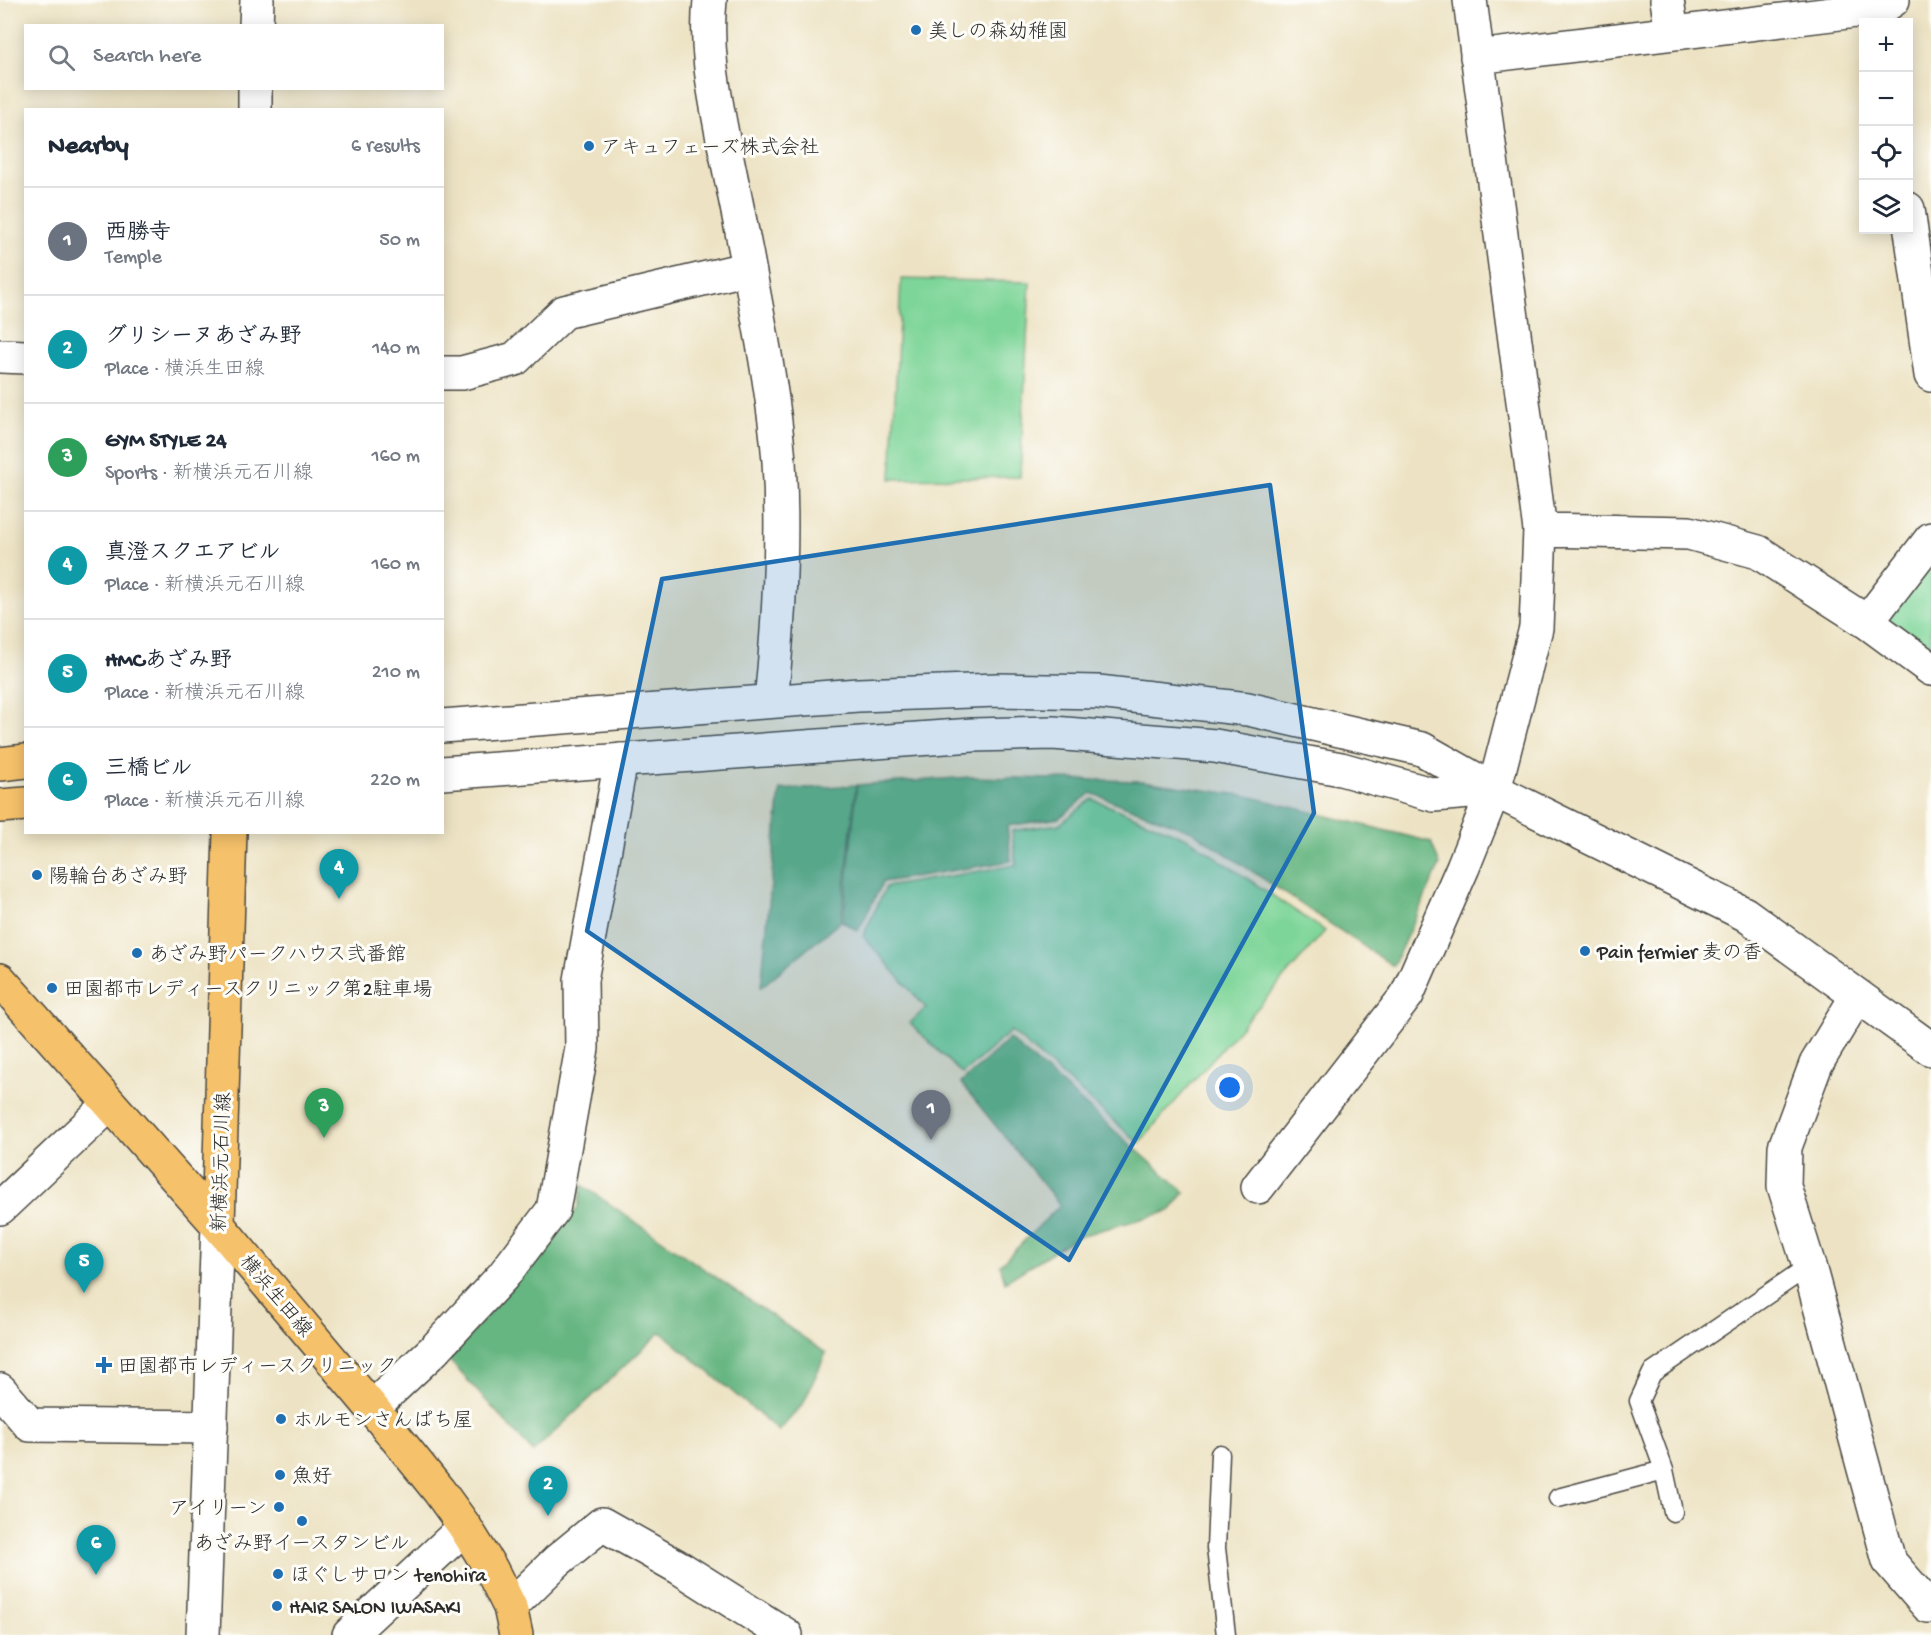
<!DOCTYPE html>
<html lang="en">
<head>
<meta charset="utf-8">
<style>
  :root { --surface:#fff; --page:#f6f6f7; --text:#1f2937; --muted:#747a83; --line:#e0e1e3; --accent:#d93025 }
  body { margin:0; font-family:"Gochi Hand","Klee One",sans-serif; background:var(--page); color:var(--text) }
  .controls { position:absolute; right:18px; top:18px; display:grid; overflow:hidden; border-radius:0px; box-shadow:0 3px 15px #0003 }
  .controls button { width:54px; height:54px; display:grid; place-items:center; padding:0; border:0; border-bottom:2px solid var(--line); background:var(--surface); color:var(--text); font:30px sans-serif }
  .you { position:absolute; left:1230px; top:1088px; width:21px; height:21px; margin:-15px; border:4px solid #fff; border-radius:50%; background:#1a73e8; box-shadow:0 0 0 9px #1a73e833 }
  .badge { display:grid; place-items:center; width:39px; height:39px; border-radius:50%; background:var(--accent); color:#fff; font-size:20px; font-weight:700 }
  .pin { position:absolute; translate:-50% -50px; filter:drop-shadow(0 2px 3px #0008) }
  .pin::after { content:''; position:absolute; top:32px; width:21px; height:18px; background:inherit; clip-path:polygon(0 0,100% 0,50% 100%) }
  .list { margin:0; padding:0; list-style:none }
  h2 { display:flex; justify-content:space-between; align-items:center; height:78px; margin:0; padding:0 24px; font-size:26px }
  h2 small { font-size:20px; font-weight:400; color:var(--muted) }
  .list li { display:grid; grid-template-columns:39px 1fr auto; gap:18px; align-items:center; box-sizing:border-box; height:108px; padding:0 24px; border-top:2px solid var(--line) }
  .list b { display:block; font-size:22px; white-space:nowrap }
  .list p { margin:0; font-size:20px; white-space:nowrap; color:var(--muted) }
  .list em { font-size:20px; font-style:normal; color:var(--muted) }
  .icon { flex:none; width:33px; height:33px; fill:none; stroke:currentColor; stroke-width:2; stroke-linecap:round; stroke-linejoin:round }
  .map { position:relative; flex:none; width:1931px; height:1635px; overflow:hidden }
  .search { position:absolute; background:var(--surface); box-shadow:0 3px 15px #0003; left:24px; top:24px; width:420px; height:66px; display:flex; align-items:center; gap:15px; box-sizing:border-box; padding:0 21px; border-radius:0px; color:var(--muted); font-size:22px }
  .panel { position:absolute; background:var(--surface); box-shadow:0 3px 15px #0003; left:24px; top:108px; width:420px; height:726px; border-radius:0px }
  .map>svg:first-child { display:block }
  .green { fill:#7ed599; stroke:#548062; stroke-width:1.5 }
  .forest { fill:#66b681; stroke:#487056; stroke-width:1.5 }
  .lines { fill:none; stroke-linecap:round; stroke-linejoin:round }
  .service-casing { stroke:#484742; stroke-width:21 }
  .minor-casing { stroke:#484742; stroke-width:36 }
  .tertiary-casing { stroke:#484742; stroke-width:36 }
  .primary-casing { stroke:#484742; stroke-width:36 }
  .service { stroke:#fff; stroke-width:18 }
  .minor { stroke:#fff; stroke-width:33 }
  .tertiary { stroke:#fff; stroke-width:33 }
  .primary { stroke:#f5c16b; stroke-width:33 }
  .marked { fill:#1f6fb2; fill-opacity:0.2; stroke:#1f6fb2; stroke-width:4.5; stroke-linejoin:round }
  .poi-dot { fill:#1f6fb2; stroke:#fdfcf7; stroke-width:2 }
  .labels { text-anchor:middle; stroke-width:6; stroke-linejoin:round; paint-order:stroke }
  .poi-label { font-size:20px; fill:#2b2b2b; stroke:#fdfcf7; text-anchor:start }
  .street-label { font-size:20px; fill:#2b2b2b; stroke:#fdfcf7 }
</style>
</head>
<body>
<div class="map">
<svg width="1931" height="1635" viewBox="0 0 1931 1635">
  <rect width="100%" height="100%" fill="#fdfcf7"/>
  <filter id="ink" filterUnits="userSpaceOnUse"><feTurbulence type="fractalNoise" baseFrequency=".0167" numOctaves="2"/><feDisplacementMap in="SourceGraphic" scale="12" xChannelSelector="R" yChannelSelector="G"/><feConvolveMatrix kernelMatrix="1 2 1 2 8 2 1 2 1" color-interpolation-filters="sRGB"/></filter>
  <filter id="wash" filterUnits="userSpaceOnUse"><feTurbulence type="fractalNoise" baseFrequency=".008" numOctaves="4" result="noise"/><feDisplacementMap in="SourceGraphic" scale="24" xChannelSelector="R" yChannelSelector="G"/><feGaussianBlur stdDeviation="1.35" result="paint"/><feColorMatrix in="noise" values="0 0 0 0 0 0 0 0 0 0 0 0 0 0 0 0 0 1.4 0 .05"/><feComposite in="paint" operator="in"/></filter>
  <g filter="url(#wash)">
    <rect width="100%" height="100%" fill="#ede3c4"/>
    <!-- green -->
    <path class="green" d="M 901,279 L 1030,282 L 1020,477 L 891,479 Z
      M 1931,564 L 1931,653 L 1885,619 Z
      M 1092,799 L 1189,839 L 1325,931 L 1139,1143 L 1011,1031 L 962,1074 L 910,1023 L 926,1008 L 863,936 L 886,887 L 1016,865 L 1012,831 L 1060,824 Z"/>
    <!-- forest -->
    <path class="forest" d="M 971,777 L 1142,781 L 1248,796 L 1431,842 L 1440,865 L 1393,966 L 1192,831 L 1091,793 L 1059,818 L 1007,826 L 1011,861 L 883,882 L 858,931 L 843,922 L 857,785 Z
      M 856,785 L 841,921 L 761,987 L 780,790 Z
      M 1009,1039 L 1185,1192 L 1170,1211 L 1076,1237 L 1005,1282 L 1000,1265 L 1060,1205 L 961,1083 Z
      M 582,1185 L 826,1353 L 803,1404 L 779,1431 L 661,1332 L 533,1452 L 449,1360 L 578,1207 Z"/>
  </g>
  <g filter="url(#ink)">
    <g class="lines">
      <defs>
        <path id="service" d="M 1220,1454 L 1216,1548 L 1226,1635
          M 1558,1498 L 1664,1470
          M 1673,1512 L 1664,1470 L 1639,1401 L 1652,1373 L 1809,1266"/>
        <path id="minor" d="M 710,0 C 705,49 714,92 723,139 C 732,182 741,225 749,268 C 761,332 774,397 779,461 C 784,541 779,622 771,701
          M 1667,0 L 1672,33
          M 1477,57 L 1881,8 L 1893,0
          M 1908,209 L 1931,375
          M 0,356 L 26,357
          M 442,373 L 462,373 L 515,359 L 564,312 L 749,268
          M 1540,530 L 1689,533 L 1758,552 L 1867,622 L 1931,669
          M 1867,622 L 1931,539
          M 1857,996 L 1816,1064 L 1785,1147 L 1784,1186 L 1809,1266 L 1889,1561 L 1928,1606
          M 1258,1187 L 1407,995 L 1463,867 L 1494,790 L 1536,628 L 1540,530 L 1470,0
          M 0,1208 L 110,1104
          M 0,1390 L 30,1425 L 211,1427
          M 372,1408 L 434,1350 L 503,1276 L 553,1210 L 582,1048 L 581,980 L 621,760
          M 510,1607 L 557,1561 L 602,1524 L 680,1568 L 786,1635
          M 349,1635 L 465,1527"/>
        <path id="tertiary" d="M 256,26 L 257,0
          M 255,110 L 255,88
          M 442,726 L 858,695 L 998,690 L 1098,692 L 1248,709 L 1422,749 L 1494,790 L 1745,914 L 1931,1049
          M 442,773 L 973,735 L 1053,733 L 1215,746 L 1341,769 L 1434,795 L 1494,790
          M 203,1635 L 218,1225"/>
        <path id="primary" d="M 0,764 L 26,761
          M 0,806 L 26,804
          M 0,980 L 218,1225 L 372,1408 L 439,1491 L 465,1527 L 491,1569 L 510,1607 L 516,1635
          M 218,1225 L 230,832"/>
      </defs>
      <!-- service casing -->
      <use href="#service" class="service-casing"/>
      <!-- minor casing -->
      <use href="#minor" class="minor-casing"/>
      <!-- tertiary casing -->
      <use href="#tertiary" class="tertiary-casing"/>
      <!-- primary casing -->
      <use href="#primary" class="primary-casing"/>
      <!-- service -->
      <use href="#service" class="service"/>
      <!-- minor -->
      <use href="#minor" class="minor"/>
      <!-- tertiary -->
      <use href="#tertiary" class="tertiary"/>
      <!-- primary -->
      <use href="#primary" class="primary"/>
    </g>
  </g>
  <!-- marked area -->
  <path class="marked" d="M 1270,485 L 1314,813 L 1069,1260 L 587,931 L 662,579 Z"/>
  <!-- markers -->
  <g class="poi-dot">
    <circle cx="916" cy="30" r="6"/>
    <circle cx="589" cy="146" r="6"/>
    <circle cx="37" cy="875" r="6"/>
    <circle cx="1585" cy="951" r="6"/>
    <circle cx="137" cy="953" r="6"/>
    <circle cx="52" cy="988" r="6"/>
    <path d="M101 1356h6v6h6v6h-6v6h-6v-6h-6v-6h6z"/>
    <circle cx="281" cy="1419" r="6"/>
    <circle cx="280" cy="1475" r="6"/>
    <circle cx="279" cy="1507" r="6"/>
    <circle cx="302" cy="1521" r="6"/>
    <circle cx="278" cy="1574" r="6"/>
    <circle cx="277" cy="1606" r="6"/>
  </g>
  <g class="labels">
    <!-- poi labels -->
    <g class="poi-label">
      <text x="928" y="37">美しの森幼稚園</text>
      <text x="601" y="153">アキュフェーズ株式会社</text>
      <text x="49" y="882">陽輪台あざみ野</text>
      <text x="1597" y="958">Pain fermier 麦の香</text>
      <text x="149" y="960">あざみ野パークハウス弐番館</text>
      <text x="64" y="995">田園都市レディースクリニック第2駐車場</text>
      <text x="118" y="1372">田園都市レディースクリニック</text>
      <text x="293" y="1426">ホルモンさんぱち屋</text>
      <text x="292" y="1482">魚好</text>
      <text x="267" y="1514" text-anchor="end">アイリーン</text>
      <text x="302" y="1549" text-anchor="middle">あざみ野イースタンビル</text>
      <text x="290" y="1581">ほぐしサロン tenohira</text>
      <text x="289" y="1613">HAIR SALON IWASAKI</text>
    </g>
    <!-- street labels -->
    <g class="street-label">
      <text transform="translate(220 1162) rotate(-88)" y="7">新横浜元石川線</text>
      <text transform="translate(277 1295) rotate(50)" y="7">横浜生田線</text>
    </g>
  </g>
</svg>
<div class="controls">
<button>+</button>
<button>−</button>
<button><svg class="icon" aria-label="locate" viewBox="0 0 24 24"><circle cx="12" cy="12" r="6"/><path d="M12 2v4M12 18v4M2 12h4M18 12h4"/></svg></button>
<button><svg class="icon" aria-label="layers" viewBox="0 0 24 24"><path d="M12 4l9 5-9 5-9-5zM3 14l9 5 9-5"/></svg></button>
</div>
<div class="you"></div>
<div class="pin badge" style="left:931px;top:1140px;background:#6b7280">1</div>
<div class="pin badge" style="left:548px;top:1516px;background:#0f9aa8">2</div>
<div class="pin badge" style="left:324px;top:1138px;background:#2e9e5b">3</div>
<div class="pin badge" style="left:339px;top:899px;background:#0f9aa8">4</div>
<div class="pin badge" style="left:84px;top:1293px;background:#0f9aa8">5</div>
<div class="pin badge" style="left:96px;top:1575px;background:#0f9aa8">6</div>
<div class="search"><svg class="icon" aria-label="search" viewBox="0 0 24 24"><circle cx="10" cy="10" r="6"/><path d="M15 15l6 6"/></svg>Search here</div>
<section class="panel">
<h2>Nearby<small>6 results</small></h2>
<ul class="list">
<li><span class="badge" style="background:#6b7280">1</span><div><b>西勝寺</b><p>Temple</p></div><em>50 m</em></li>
<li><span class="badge" style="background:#0f9aa8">2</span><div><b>グリシーヌあざみ野</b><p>Place · 横浜生田線</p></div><em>140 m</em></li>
<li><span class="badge" style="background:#2e9e5b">3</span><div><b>GYM STYLE 24</b><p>Sports · 新横浜元石川線</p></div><em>160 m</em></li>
<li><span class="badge" style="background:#0f9aa8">4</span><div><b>真澄スクエアビル</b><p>Place · 新横浜元石川線</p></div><em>160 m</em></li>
<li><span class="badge" style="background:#0f9aa8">5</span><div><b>HMCあざみ野</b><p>Place · 新横浜元石川線</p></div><em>210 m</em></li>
<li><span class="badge" style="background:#0f9aa8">6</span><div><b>三橋ビル</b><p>Place · 新横浜元石川線</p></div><em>220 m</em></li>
</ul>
</section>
</div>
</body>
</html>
